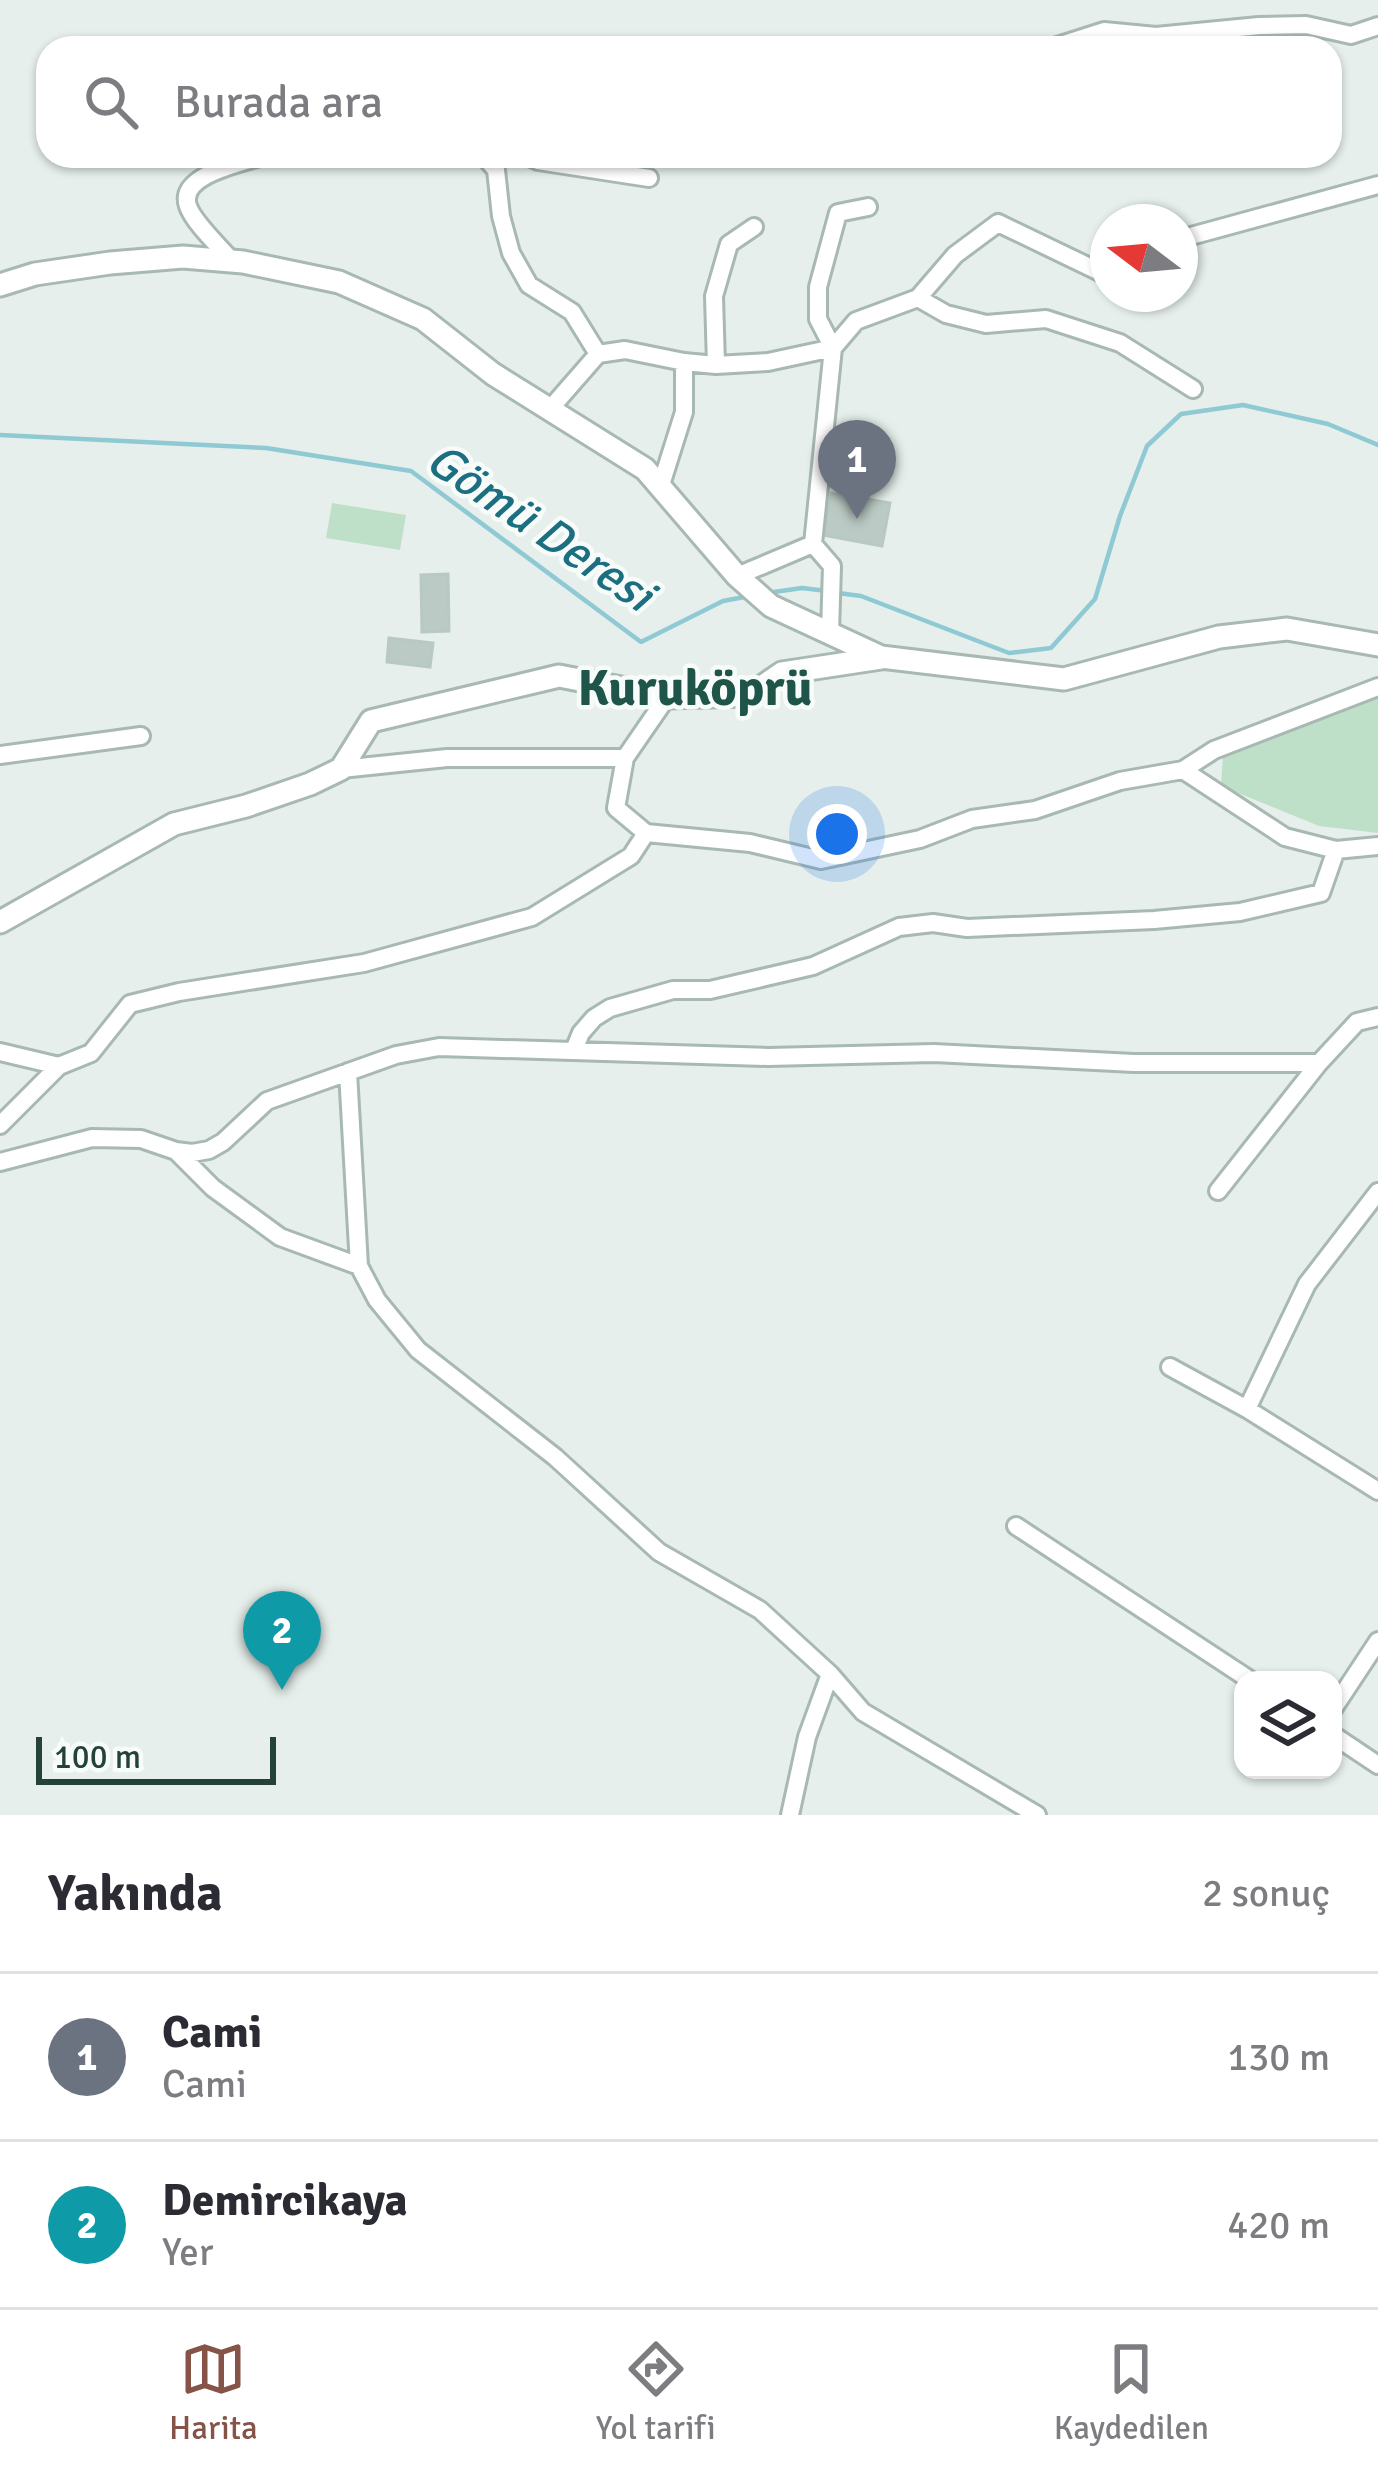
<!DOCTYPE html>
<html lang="tr">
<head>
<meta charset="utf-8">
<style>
  :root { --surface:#fff; --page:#f2f2f3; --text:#2b2b33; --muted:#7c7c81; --line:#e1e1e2; --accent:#855347 }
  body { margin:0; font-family:Signika,sans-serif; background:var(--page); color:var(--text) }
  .controls { position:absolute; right:36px; bottom:36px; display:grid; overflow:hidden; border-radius:24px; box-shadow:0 3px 9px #0004 }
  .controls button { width:108px; height:108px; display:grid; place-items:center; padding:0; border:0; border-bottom:3px solid var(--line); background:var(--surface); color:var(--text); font:60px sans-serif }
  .compass { position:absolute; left:1090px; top:204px; width:108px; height:108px; border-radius:50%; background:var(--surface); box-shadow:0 3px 9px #0004; rotate:286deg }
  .scale { position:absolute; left:36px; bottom:30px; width:240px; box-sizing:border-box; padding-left:12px; border:6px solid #24423a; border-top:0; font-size:33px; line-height:42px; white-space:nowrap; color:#24423a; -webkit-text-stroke:9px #f7fbf9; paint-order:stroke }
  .you { position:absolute; left:837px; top:834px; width:42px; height:42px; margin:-30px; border:9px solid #fff; border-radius:50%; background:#1a73e8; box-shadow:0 0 0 18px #1a73e833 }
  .badge { display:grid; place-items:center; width:78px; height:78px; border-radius:50%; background:var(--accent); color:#fff; font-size:39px; font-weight:700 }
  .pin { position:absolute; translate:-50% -99px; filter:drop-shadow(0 3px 6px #0008) }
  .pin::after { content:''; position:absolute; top:63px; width:42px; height:36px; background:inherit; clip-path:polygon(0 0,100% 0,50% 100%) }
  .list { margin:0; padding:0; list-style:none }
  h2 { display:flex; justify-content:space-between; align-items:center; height:156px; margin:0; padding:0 48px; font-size:51px }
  h2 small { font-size:39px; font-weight:400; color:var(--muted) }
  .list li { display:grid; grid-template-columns:78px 1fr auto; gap:36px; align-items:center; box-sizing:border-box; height:168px; padding:0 48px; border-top:3px solid var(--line) }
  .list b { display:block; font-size:45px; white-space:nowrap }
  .list p { margin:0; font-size:39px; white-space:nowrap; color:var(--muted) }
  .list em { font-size:39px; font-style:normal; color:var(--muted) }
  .icon { flex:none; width:66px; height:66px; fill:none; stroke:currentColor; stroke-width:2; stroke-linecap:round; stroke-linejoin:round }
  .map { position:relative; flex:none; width:1378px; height:1815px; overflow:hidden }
  .search { position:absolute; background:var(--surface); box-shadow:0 3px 9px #0004; left:36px; right:36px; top:36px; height:132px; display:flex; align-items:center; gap:30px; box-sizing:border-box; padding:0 42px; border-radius:36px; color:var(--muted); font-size:45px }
  .sheet { height:492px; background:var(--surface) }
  nav { display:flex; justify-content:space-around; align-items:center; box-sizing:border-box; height:168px; border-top:3px solid var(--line); background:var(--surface); font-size:33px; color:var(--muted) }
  nav a { display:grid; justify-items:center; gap:6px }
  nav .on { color:var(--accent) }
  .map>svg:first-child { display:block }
  .green { fill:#bfe0c8 }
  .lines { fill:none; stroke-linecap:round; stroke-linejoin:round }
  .stream { stroke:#8ec9d4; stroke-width:4.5 }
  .building { fill:#bbcac4; stroke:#b8c9c2; stroke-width:3 }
  .minor-casing { stroke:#a8b8b2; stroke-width:22 }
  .tertiary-casing { stroke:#a8b8b2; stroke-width:27 }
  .minor { stroke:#fff; stroke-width:16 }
  .tertiary { stroke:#fff; stroke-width:21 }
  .labels { text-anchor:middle; stroke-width:9; stroke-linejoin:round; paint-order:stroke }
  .water-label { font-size:48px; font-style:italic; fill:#1c6f80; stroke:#f7fbf9 }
  .quarter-label { font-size:51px; font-weight:bold; fill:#1f5548; stroke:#f7fbf9 }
</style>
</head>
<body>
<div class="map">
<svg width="1378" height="1815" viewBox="0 0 1378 1815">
  <rect width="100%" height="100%" fill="#e6efeb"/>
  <!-- green -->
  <path class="green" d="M 332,503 L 406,515 L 400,550 L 326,538 Z
    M 1378,698 L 1378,833 L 1319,826 L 1221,786 L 1223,755 Z"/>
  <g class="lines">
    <!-- stream -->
    <path class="stream" d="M 0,435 L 266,448 L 411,471 L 641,642 L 723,601 L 750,596
      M 767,593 L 802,588 L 827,591
      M 838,593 L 861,596 L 1009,653 L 1051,648 L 1095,599 L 1120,516 L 1147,446 L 1181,414 L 1243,405 L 1328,424 L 1378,445"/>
  </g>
  <!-- building -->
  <path class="building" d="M 831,493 L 890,503 L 882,546 L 823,535 Z
    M 448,574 L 449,631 L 422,632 L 421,575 Z
    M 389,638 L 433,643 L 430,667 L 387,662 Z"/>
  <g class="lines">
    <defs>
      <path id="minor" d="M 1051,48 L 1104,31 L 1156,36 L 1259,26 L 1306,25 L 1351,35 L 1378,26
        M 484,156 L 496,170 L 501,216 L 511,253 L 529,285 L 572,312 L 598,354
        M 527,156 L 538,161 L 649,178
        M 1180,239 L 1378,185
        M 232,261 C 220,247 193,222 188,206 C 177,175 242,163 263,156
        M 918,298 L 946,314 L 986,324 L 1046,319 L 1120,343 L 1193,389
        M 716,365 L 714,296 L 729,244 L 754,227
        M 550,409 L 598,354 L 625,350 L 684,362 L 716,365 L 768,362 L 833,348 L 818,319 L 818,287 L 838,213 L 868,207
        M 660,488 L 684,412 L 684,362
        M 737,576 L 813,544
        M 830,633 L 832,566 L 813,544 L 833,348 L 856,321 L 918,298 L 955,255 L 998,223 L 1102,273 L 1108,269
        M 667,697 L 625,758 L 616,808 L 646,833 L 750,843 L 821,860 L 920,839 L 972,819 L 1035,810 L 1120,781 L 1183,770 L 1214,750 L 1378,687
        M 0,755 L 141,736
        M 341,769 L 447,758 L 625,758
        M 1183,770 L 1285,837 L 1336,850 L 1378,846
        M 574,1050 L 581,1033 L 594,1018 L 610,1008 L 673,990 L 710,990 L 813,966 L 899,927 L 933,923 L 967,928 L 1154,920 L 1240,912 L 1321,893 L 1336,850
        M 0,1052 L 59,1066
        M 348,1072 L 359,1266
        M 0,1125 L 59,1066 L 91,1053 L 130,1004 L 179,992 L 364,963 L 532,917 L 631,856 L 646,833
        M 176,1151 L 213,1188 L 280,1237 L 359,1266 L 377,1300 L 418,1350 L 555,1457 L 659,1552 L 760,1610 L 830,1674 L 863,1712 L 1037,1815
        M 0,1162 L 92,1138 L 141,1139 L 176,1151 L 192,1153 L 209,1150 L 223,1142 L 267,1101 L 396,1055 L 439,1047 L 768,1057 L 934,1053 L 1134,1063 L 1319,1063 L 1357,1022 L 1378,1017
        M 1218,1191 L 1319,1063
        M 1170,1367 L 1247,1409 L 1378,1491
        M 1247,1409 L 1307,1284 L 1378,1192
        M 1016,1526 L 1250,1680
        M 1333,1709 L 1378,1641
        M 1333,1735 L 1378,1765
        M 790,1815 L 807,1737 L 830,1674"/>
      <path id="tertiary" d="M 0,285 L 35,274 L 110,263 L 183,257 L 243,262 L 339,282 L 423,319 L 493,374 L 645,469 L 737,576 L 771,606 L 881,657 L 1064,679 L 1219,637 L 1287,629 L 1378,645
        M 0,922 L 174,824 L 246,806 L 310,784 L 341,769 L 371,721 L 559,676 L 667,697 L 750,695 L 782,673 L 881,658"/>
    </defs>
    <!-- minor casing -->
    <use href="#minor" class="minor-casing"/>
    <!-- tertiary casing -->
    <use href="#tertiary" class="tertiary-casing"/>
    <!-- minor -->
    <use href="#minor" class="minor"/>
    <!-- tertiary -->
    <use href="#tertiary" class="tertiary"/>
  </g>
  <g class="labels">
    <!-- water labels -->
    <g class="water-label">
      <text transform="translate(541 526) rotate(34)" y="17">Gömü Deresi</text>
    </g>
    <!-- quarter labels -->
    <g class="quarter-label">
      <text x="695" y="705">Kuruköprü</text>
    </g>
  </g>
</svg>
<div class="controls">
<button><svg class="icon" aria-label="layers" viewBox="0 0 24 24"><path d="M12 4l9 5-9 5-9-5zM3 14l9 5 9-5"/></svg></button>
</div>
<svg class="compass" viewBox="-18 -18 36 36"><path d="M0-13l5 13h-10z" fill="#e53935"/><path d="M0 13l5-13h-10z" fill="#7c7c81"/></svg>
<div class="scale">100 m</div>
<div class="you"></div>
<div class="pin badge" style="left:857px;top:519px;background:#6b7280">1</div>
<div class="pin badge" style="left:282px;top:1690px;background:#0f9aa8">2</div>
<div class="search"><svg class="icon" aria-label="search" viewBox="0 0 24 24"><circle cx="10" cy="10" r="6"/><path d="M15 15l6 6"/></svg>Burada ara</div>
</div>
<section class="sheet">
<h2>Yakında<small>2 sonuç</small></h2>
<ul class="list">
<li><span class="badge" style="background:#6b7280">1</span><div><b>Cami</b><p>Cami</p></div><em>130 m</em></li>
<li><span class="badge" style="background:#0f9aa8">2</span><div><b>Demircikaya</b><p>Yer</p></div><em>420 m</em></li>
</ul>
</section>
<nav>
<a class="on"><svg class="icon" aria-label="map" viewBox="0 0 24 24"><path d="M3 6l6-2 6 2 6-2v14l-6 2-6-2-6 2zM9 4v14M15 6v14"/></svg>Harita</a>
<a><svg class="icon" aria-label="directions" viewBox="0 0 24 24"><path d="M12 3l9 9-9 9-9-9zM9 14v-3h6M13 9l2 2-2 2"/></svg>Yol tarifi</a>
<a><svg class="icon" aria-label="saved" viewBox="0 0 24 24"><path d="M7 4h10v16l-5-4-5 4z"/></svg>Kaydedilen</a>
</nav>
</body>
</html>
